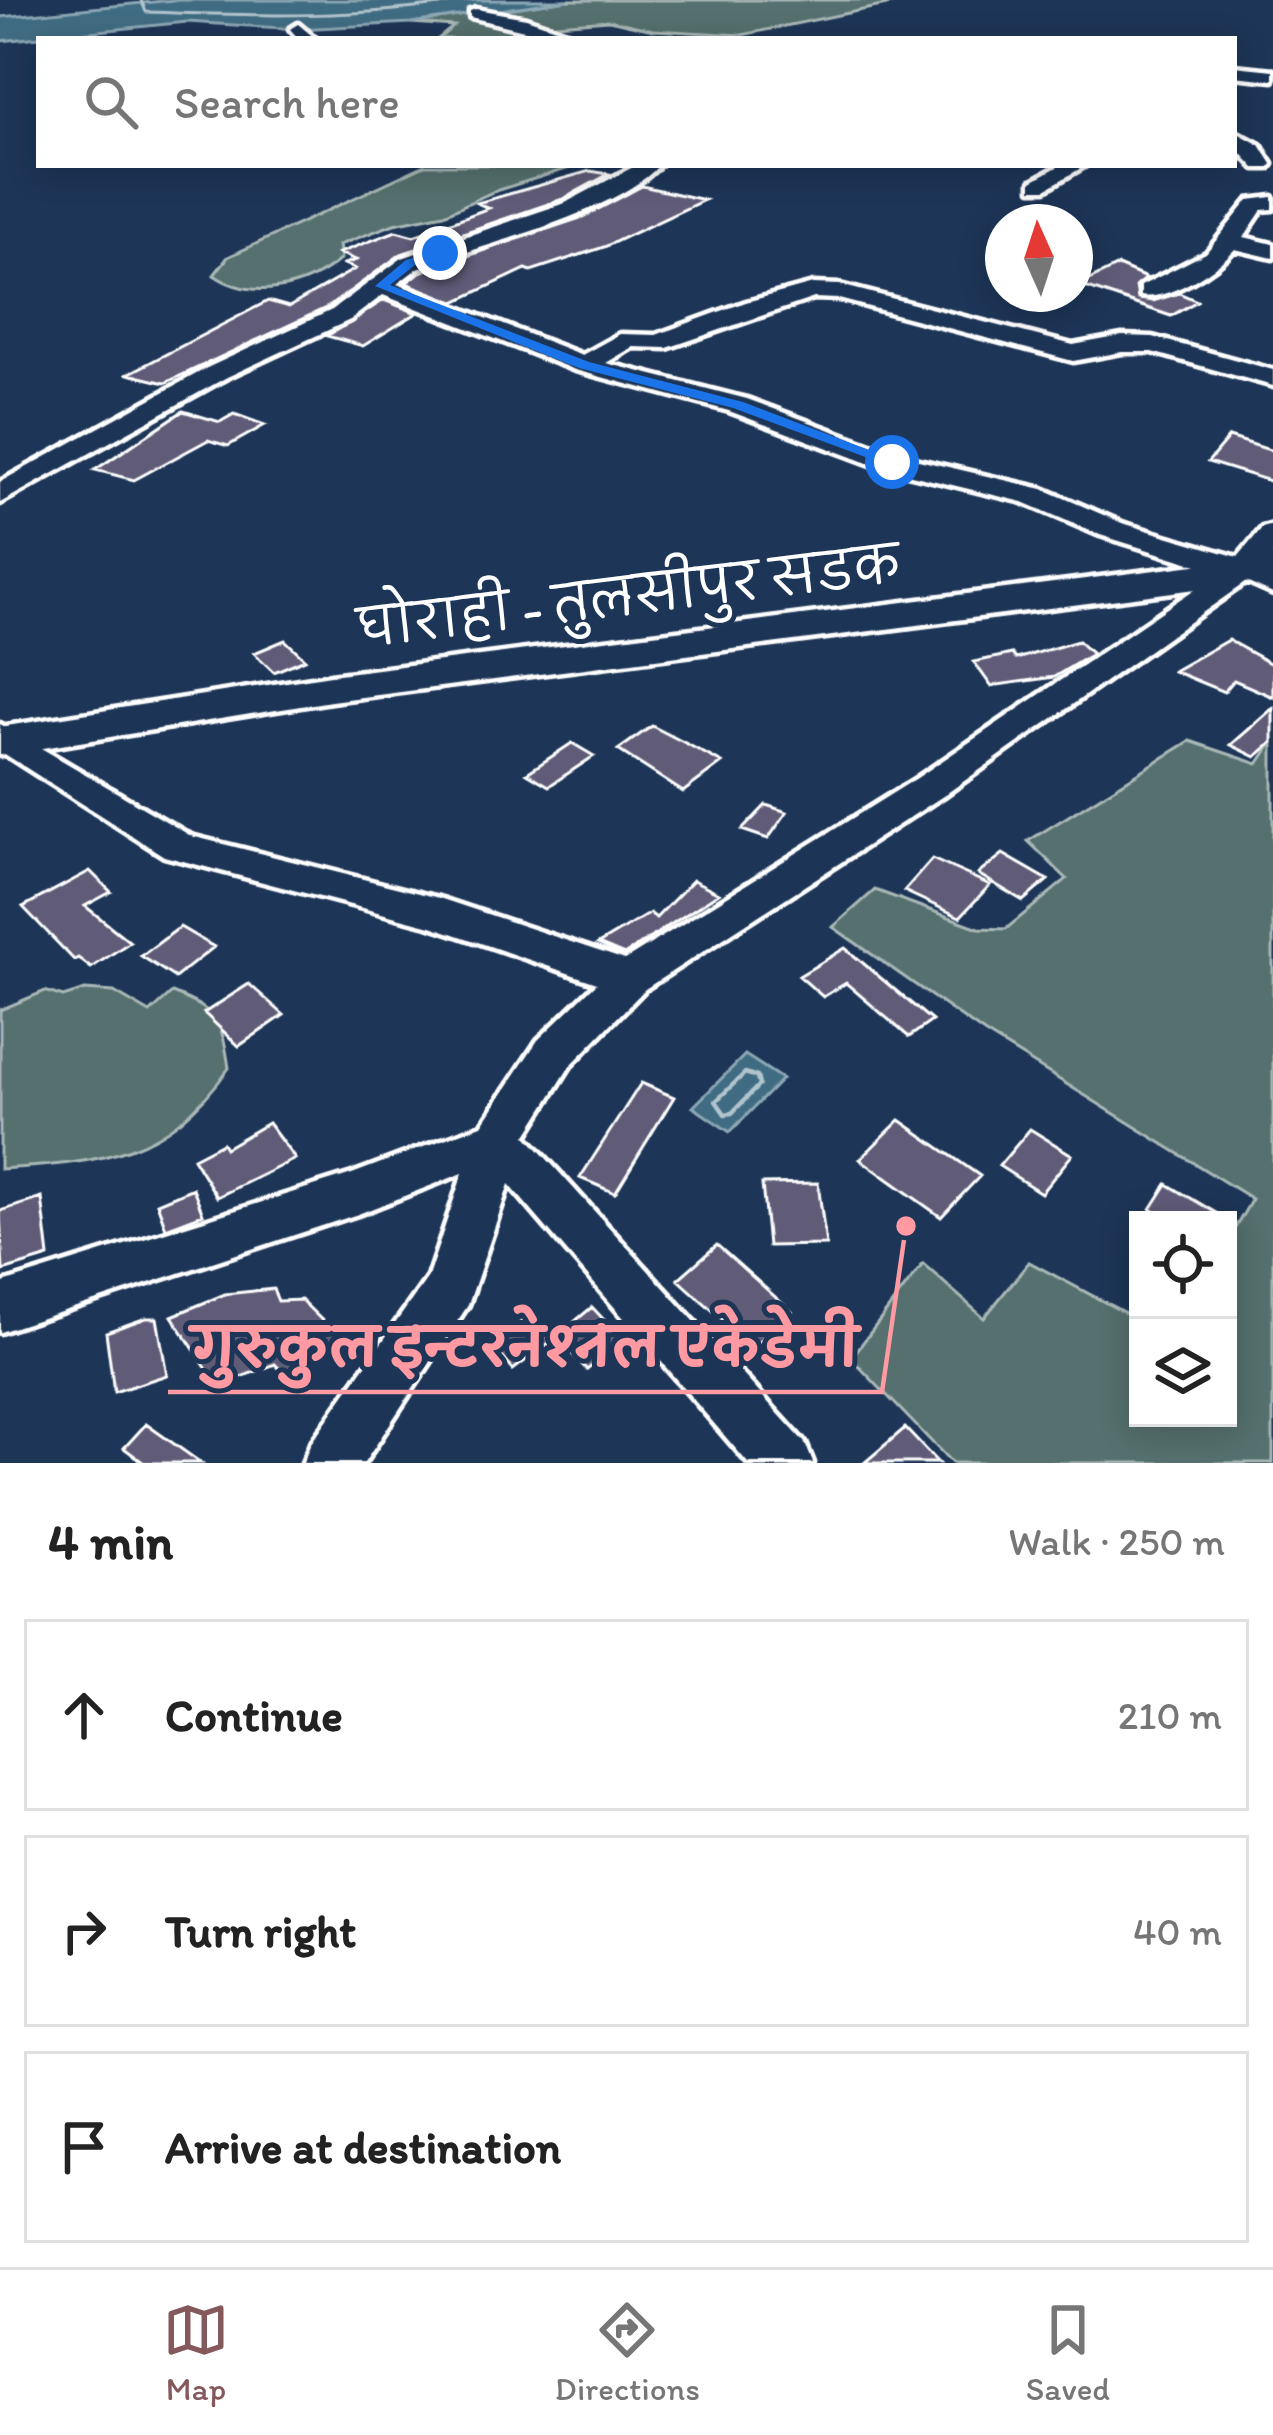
<!DOCTYPE html>
<html lang="en">
<head>
<meta charset="utf-8">
<style>
  :root { --surface:#fff; --page:#f6f6f6; --text:#222; --muted:#767676; --line:#e0e0e0; --accent:#85585c }
  body { margin:0; font-family:Itim,"Playpen Sans Deva",sans-serif; background:var(--page); color:var(--text) }
  .controls { position:absolute; right:36px; bottom:36px; display:grid; overflow:hidden; border-radius:0px; box-shadow:0 6px 30px #0003 }
  .controls button { width:108px; height:108px; display:grid; place-items:center; padding:0; border:0; border-bottom:3px solid var(--line); background:var(--surface); color:var(--text); font:60px sans-serif }
  .compass { position:absolute; left:985px; top:204px; width:108px; height:108px; border-radius:50%; background:var(--surface); box-shadow:0 6px 30px #0003; rotate:357deg }
  .stop { position:absolute; width:36px; height:36px; margin:-27px; border:9px solid #1a73e8; border-radius:50%; background:#fff }
  .stop.end { background:#1a73e8; border-color:#fff; box-shadow:0 3px 12px #0008 }
  .list { margin:0; padding:0; list-style:none }
  h2 { display:flex; justify-content:space-between; align-items:center; height:156px; margin:0; padding:0 48px; font-size:51px }
  h2 small { font-size:39px; font-weight:400; color:var(--muted) }
  .list li { display:grid; grid-template-columns:78px 1fr auto; gap:36px; align-items:center; box-sizing:border-box; height:192px; margin:0 24px 24px; padding:0 24px; border:3px solid var(--line); border-radius:0px }
  .list b { display:block; font-size:45px; white-space:nowrap }
  .list em { font-size:39px; font-style:normal; color:var(--muted) }
  .icon { flex:none; width:66px; height:66px; fill:none; stroke:currentColor; stroke-width:2; stroke-linecap:round; stroke-linejoin:round }
  .map { position:relative; flex:none; width:1273px; height:1463px; overflow:hidden }
  .search { position:absolute; background:var(--surface); box-shadow:0 6px 30px #0003; left:36px; right:36px; top:36px; height:132px; display:flex; align-items:center; gap:30px; box-sizing:border-box; padding:0 42px; border-radius:0px; color:var(--muted); font-size:45px }
  .sheet { height:804px; background:var(--surface) }
  nav { display:flex; justify-content:space-around; align-items:center; box-sizing:border-box; height:168px; border-top:3px solid var(--line); background:var(--surface); font-size:33px; color:var(--muted) }
  nav a { display:grid; justify-items:center; gap:6px }
  nav .on { color:var(--accent) }
  .map>svg:first-child { display:block }
  .green { fill:#54706e; stroke:#aab8b6; stroke-width:3 }
  .water { fill:#3f6c83; stroke:#8ca7b5; stroke-width:3 }
  .lines { fill:none; stroke-linecap:round; stroke-linejoin:round }
  .shore-far1 { stroke:#b2c4cd; stroke-width:3 }
  .shore { stroke:#b2c4cd; stroke-width:4.5 }
  .building { fill:#605c78; stroke:#fff; stroke-width:3 }
  .minor-casing { stroke:#fff; stroke-width:9 }
  .major-casing { stroke:#fff; stroke-width:9 }
  .minor { fill:#1d3557; fill-rule:evenodd }
  .major { fill:#1d3557; fill-rule:evenodd }
  .route { fill:#1a73e8 }
  .labels { text-anchor:middle; stroke-width:10; stroke-linejoin:round; paint-order:stroke }
  .street-label { font-size:51px; fill:#fff; stroke:#1d3557 }
  .leader { fill:none; stroke:#ff9aa2; stroke-width:4.5 }
  .callout-dot { fill:#ff9aa2; stroke:#1d3557; stroke-width:4.5 }
  .callout-label { font-size:54px; text-anchor:middle; font-weight:bold; fill:#ff9aa2; stroke:#1d3557; stroke-width:10; stroke-linejoin:round; paint-order:stroke }
</style>
</head>
<body>
<div class="map">
<svg width="1273" height="1463" viewBox="0 0 1273 1463">
  <rect width="100%" height="100%" fill="#1d3557"/>
  <filter id="ink" filterUnits="userSpaceOnUse"><feTurbulence type="fractalNoise" baseFrequency=".00833" numOctaves="2"/><feDisplacementMap in="SourceGraphic" scale="24" xChannelSelector="R" yChannelSelector="G"/><feConvolveMatrix kernelMatrix="1 2 1 2 8 2 1 2 1" color-interpolation-filters="sRGB"/></filter>
  <g filter="url(#ink)">
    <!-- green -->
    <path class="green" d="M 567,0 L 942,0 L 906,1 L 742,35 L 653,30 L 609,20 L 543,25 L 591,39 L 438,39 L 454,26 L 411,23 Z
      M 425,165 L 579,165 L 495,191 L 444,214 L 394,224 L 339,245 L 341,259 C 307,288 253,302 214,275 L 228,257 Z
      M 1190,741 L 1258,764 L 1273,742 L 1273,1463 L 952,1463 L 851,1358 L 923,1264 L 984,1318 L 1029,1262 L 1138,1320 L 1138,1418 L 1228,1418 L 1228,1240 L 1252,1199 L 984,1033 L 833,927 L 875,890 L 979,928 L 1006,929 L 1067,879 L 1028,841 Z
      M 85,990 L 114,992 L 150,1013 L 172,993 C 218,1011 222,1020 229,1068 C 167,1156 102,1163 0,1169 L 0,1010 L 45,991 L 63,997 Z"/>
    <!-- water -->
    <path class="water" d="M 173,0 L 567,0 L 411,23 L 298,29 L 187,22 L 0,41 L 0,17 Z
      M 745,1055 L 782,1079 L 730,1132 L 693,1107 Z"/>
    <g class="lines">
      <!-- shore-far1 -->
      <path class="shore-far1" d="M 141,0 L 146,12 C 256,16 363,19 472,0"/>
      <!-- shore -->
      <path class="shore" d="M 745,1073 L 757,1077 L 759,1085 L 732,1113 L 725,1114 L 716,1101 Z"/>
    </g>
    <!-- building -->
    <path class="building" d="M 590,171 L 609,174 L 563,199 L 401,254 L 330,306 L 165,383 L 128,374 L 268,301 L 289,307 L 355,269 L 344,264 L 356,260 L 339,253 L 396,231 L 414,236 L 489,208 L 477,203 Z
      M 642,186 L 704,200 L 604,247 L 531,271 L 526,269 L 455,302 L 406,283 L 420,272 L 583,217 Z
      M 1118,266 L 1146,278 L 1136,286 L 1138,299 L 1153,301 L 1179,293 L 1197,301 L 1171,316 L 1079,285 Z
      M 384,300 L 417,313 L 363,346 L 327,336 Z
      M 183,411 L 220,422 L 234,414 L 265,425 L 228,446 L 208,440 L 134,480 L 95,470 Z
      M 1229,437 L 1273,451 L 1273,482 L 1208,462 Z
      M 285,640 L 305,659 L 274,672 L 254,653 Z
      M 1228,640 L 1273,665 L 1273,697 L 1234,680 L 1224,692 L 1173,671 Z
      M 1078,641 L 1092,654 L 1054,677 L 991,686 L 974,662 L 1012,654 L 1016,659 Z
      M 1273,708 L 1273,742 L 1256,757 L 1231,745 Z
      M 652,726 L 689,745 L 722,763 L 683,792 L 618,750 Z
      M 572,743 L 594,756 L 549,786 L 527,773 Z
      M 766,805 L 787,812 L 768,839 L 742,830 Z
      M 1003,854 L 1048,880 L 1023,901 L 978,874 Z
      M 932,859 L 990,885 L 960,917 L 904,891 Z
      M 90,871 L 111,892 L 85,906 L 130,942 L 91,968 L 78,958 L 74,960 L 23,907 Z
      M 693,880 L 719,893 L 624,955 L 598,944 L 650,913 L 656,918 Z
      M 180,927 L 214,947 L 175,978 L 141,956 Z
      M 845,948 L 932,1021 L 909,1037 L 846,983 L 823,997 L 799,976 Z
      M 249,984 L 284,1015 L 239,1046 L 204,1013 Z
      M 641,1083 L 674,1097 L 615,1193 L 580,1178 Z
      M 900,1120 L 980,1176 L 941,1217 L 860,1159 Z
      M 268,1123 L 295,1159 L 217,1197 L 193,1158 L 222,1143 L 225,1148 Z
      M 1030,1129 L 1072,1155 L 1041,1193 L 999,1166 Z
      M 818,1183 L 826,1245 L 768,1246 L 762,1184 Z
      M 1167,1184 L 1228,1220 L 1169,1220 L 1151,1209 Z
      M 193,1188 L 203,1214 L 166,1228 L 157,1203 Z
      M 42,1198 L 49,1257 L 3,1271 L 0,1211 Z
      M 717,1245 L 792,1312 L 753,1347 L 678,1279 Z
      M 273,1289 L 278,1301 L 301,1300 L 337,1335 L 288,1378 L 275,1364 L 218,1386 L 172,1316 L 225,1294 Z
      M 592,1307 L 623,1340 L 587,1370 L 556,1337 Z
      M 531,1315 L 552,1341 L 513,1370 L 491,1344 Z
      M 146,1318 L 157,1318 L 167,1375 L 114,1392 L 106,1332 Z
      M 146,1424 L 201,1463 L 144,1463 L 124,1448 Z
      M 905,1428 L 938,1463 L 864,1463 Z"/>
    <g class="lines">
      <defs>
        <path id="minor" d="M 476,9 L 526,18 L 587,39 L 562,39 L 470,17 L 470,11 Z
          M 298,24 L 316,39 L 299,39 L 290,29 Z
          M 1234,66 L 1273,70 L 1273,80 L 1234,76 Z
          M 1234,131 L 1260,145 L 1272,164 L 1269,168 L 1255,168 L 1234,145 Z
          M 637,165 L 659,165 C 619,212 479,246 418,268 L 397,284 L 582,355 L 620,334 L 656,335 L 746,302 L 813,284 L 840,285 L 1073,345 L 1122,336 L 1153,337 L 1273,370 L 1273,386 L 1152,352 L 1122,352 L 1073,361 L 839,299 L 814,298 L 667,348 L 633,347 L 606,363 L 747,399 L 901,456 L 1043,489 L 1122,523 L 1238,557 L 1262,528 L 1273,525 L 1273,554 L 1263,566 L 1273,571 L 1273,594 L 1246,582 L 943,796 L 645,989 L 570,1066 L 526,1136 L 805,1443 L 813,1463 L 748,1463 L 509,1184 L 468,1305 L 364,1463 L 303,1463 L 311,1443 L 428,1277 L 463,1173 L 358,1214 L 0,1332 L 0,1284 L 352,1174 L 482,1125 L 538,1040 L 597,983 L 431,926 L 164,856 L 0,751 L 0,724 L 191,836 L 439,898 L 625,960 L 917,778 L 1220,572 L 1100,535 L 1023,502 L 882,468 L 729,411 L 575,370 L 383,295 L 350,320 L 227,377 L 0,503 L 0,482 L 209,367 L 332,310 L 402,258 L 565,203 Z
          M 1061,165 L 1086,165 L 1046,189 L 1032,189 L 1032,181 Z
          M 1273,197 L 1273,209 L 1262,210 L 1244,237 L 1273,244 L 1273,258 L 1235,249 C 1217,269 1168,301 1141,296 L 1141,286 L 1206,253 L 1249,200 Z"/>
        <path id="major" d="M 1273,555 L 1273,579 L 331,701 L 0,755 L 0,727 L 331,675 Z"/>
      </defs>
      <!-- minor casing -->
      <use href="#minor" class="minor-casing"/>
      <!-- major casing -->
      <use href="#major" class="major-casing"/>
      <!-- minor -->
      <use href="#minor" class="minor"/>
      <!-- major -->
      <use href="#major" class="major"/>
    </g>
  </g>
  <!-- route -->
  <path class="route" d="M 440,250 L 444,256 L 415,265 L 390,285 L 589,362 L 743,402 L 900,462 L 887,465 L 733,408 L 579,368 L 375,286 L 406,260 Z"/>
  <g class="labels">
    <!-- street labels -->
    <g class="street-label">
      <text transform="translate(629 596) rotate(-7)" y="18">घोराही - तुलसीपुर सडक</text>
    </g>
  </g>
  <!-- callouts -->
  <path class="leader" d="M906 1226L882 1392H168"/>
  <circle class="callout-dot" cx="906" cy="1226" r="12"/>
  <g class="callout-label">
    <text x="525" y="1366">गुरुकुल इन्टरनेश्नल एकेडेमी</text>
  </g>
</svg>
<div class="controls">
<button><svg class="icon" aria-label="locate" viewBox="0 0 24 24"><circle cx="12" cy="12" r="6"/><path d="M12 2v4M12 18v4M2 12h4M18 12h4"/></svg></button>
<button><svg class="icon" aria-label="layers" viewBox="0 0 24 24"><path d="M12 4l9 5-9 5-9-5zM3 14l9 5 9-5"/></svg></button>
</div>
<svg class="compass" viewBox="-18 -18 36 36"><path d="M0-13l5 13h-10z" fill="#e53935"/><path d="M0 13l5-13h-10z" fill="#767676"/></svg>
<div class="stop" style="left:892px;top:462px"></div>
<div class="stop end" style="left:440px;top:253px"></div>
<div class="search"><svg class="icon" aria-label="search" viewBox="0 0 24 24"><circle cx="10" cy="10" r="6"/><path d="M15 15l6 6"/></svg>Search here</div>
</div>
<section class="sheet">
<h2>4 min<small>Walk · 250 m</small></h2>
<ul class="list">
<li><svg class="icon" aria-label="ahead" viewBox="0 0 24 24"><path d="M12 20V5M6 11l6-6 6 6"/></svg><div><b>Continue</b></div><em>210 m</em></li>
<li><svg class="icon" aria-label="right" viewBox="0 0 24 24"><path d="M7 20v-9h11M14 6l5 5-5 5"/></svg><div><b>Turn right</b></div><em>40 m</em></li>
<li><svg class="icon" aria-label="arrive" viewBox="0 0 24 24"><path d="M6 21V4h12l-3 4 3 4H6"/></svg><div><b>Arrive at destination</b></div></li>
</ul>
</section>
<nav>
<a class="on"><svg class="icon" aria-label="map" viewBox="0 0 24 24"><path d="M3 6l6-2 6 2 6-2v14l-6 2-6-2-6 2zM9 4v14M15 6v14"/></svg>Map</a>
<a><svg class="icon" aria-label="directions" viewBox="0 0 24 24"><path d="M12 3l9 9-9 9-9-9zM9 14v-3h6M13 9l2 2-2 2"/></svg>Directions</a>
<a><svg class="icon" aria-label="saved" viewBox="0 0 24 24"><path d="M7 4h10v16l-5-4-5 4z"/></svg>Saved</a>
</nav>
</body>
</html>
